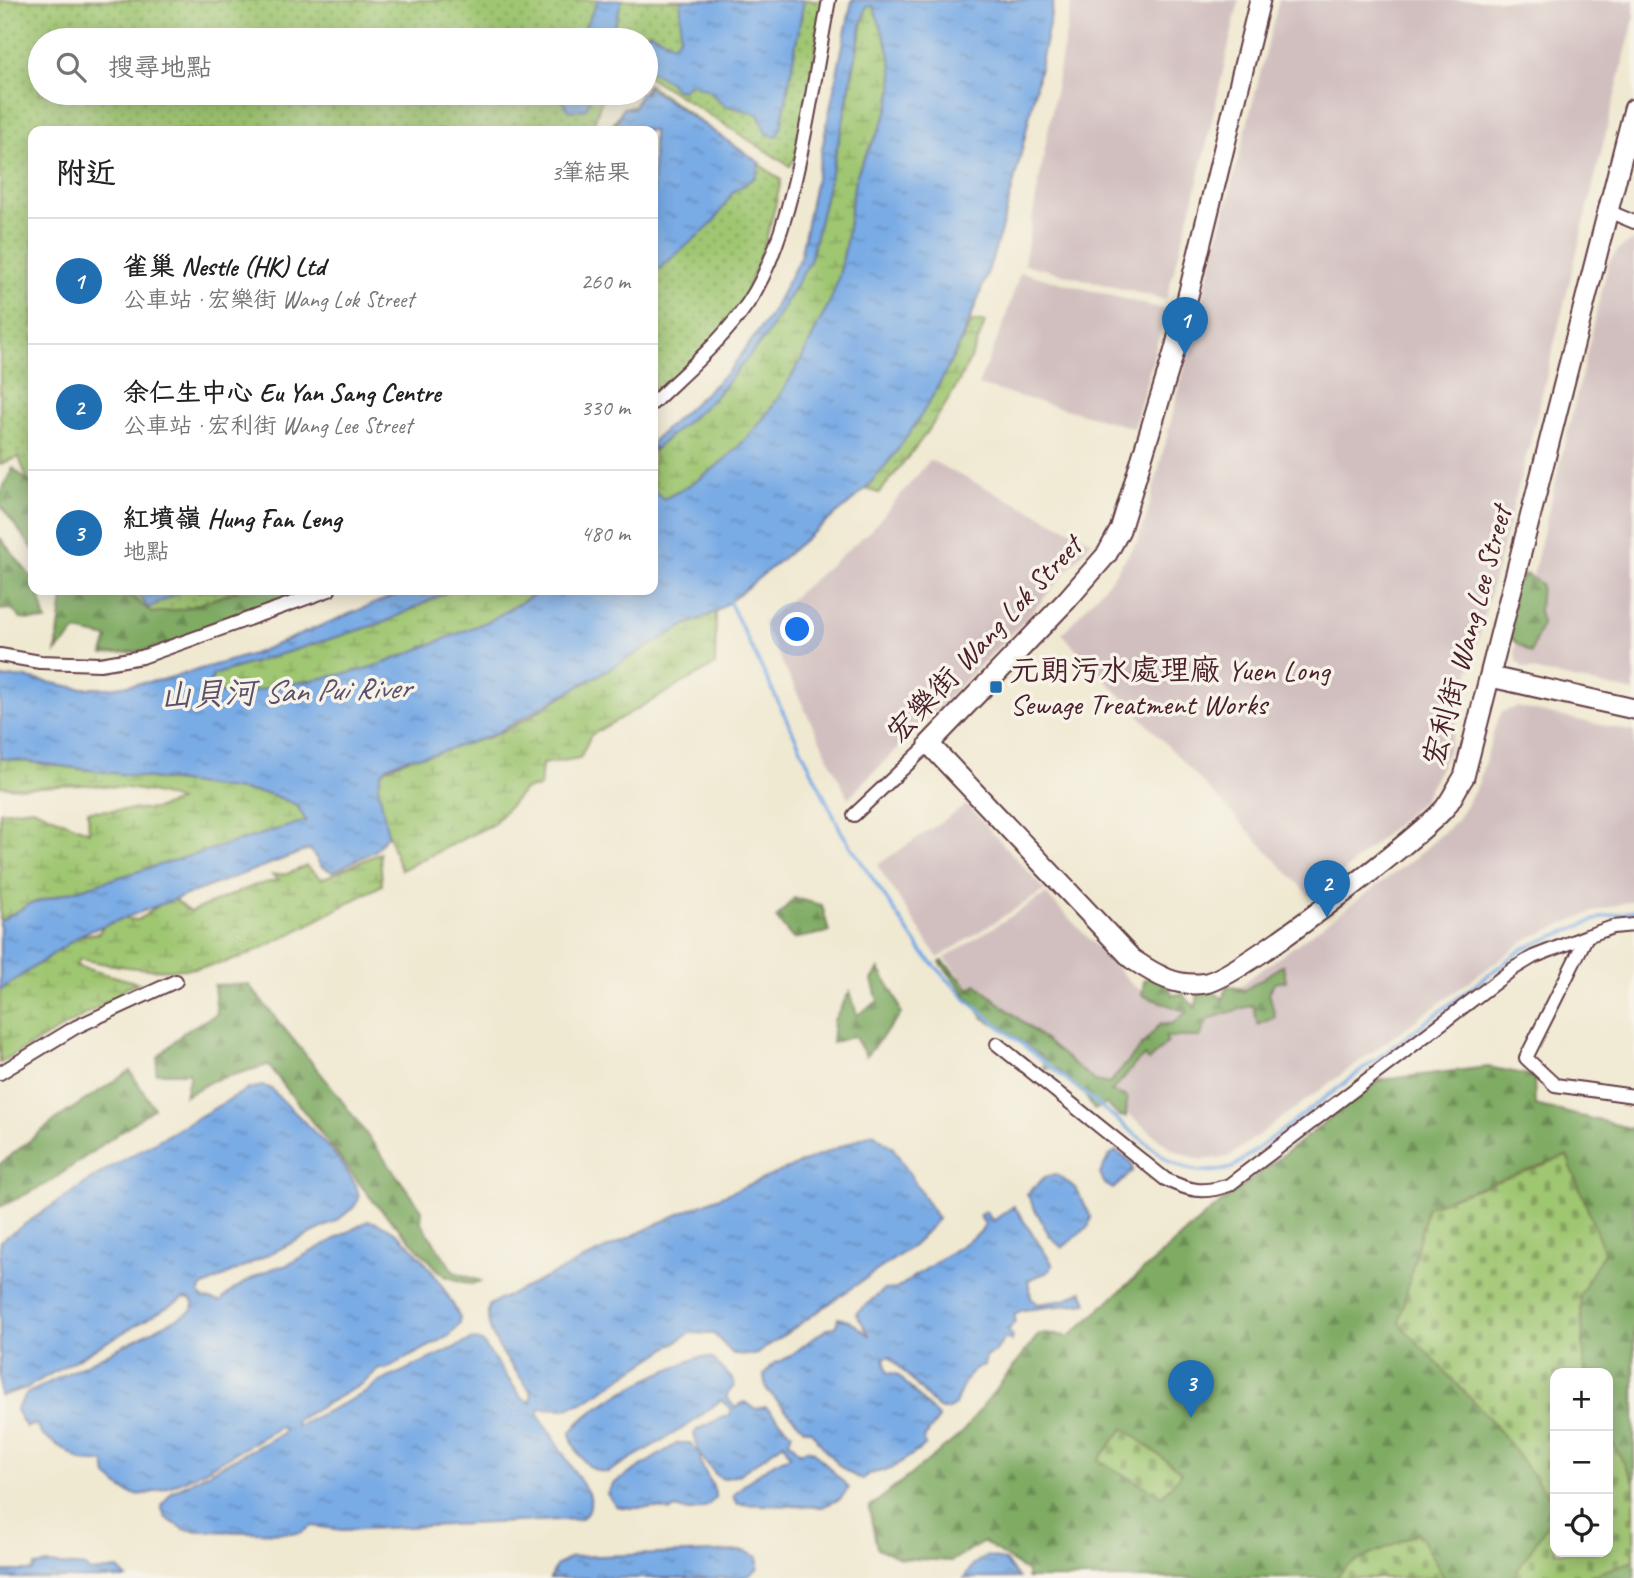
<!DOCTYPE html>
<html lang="zh-TW">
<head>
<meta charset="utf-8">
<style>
  :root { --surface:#fff; --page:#f6f6f6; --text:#222; --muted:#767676; --line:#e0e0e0; --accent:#1f6fb2 }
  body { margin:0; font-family:Caveat,"LXGW WenKai TC",sans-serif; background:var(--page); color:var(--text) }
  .controls { position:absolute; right:21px; bottom:21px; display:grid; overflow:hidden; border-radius:14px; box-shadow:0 4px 18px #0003 }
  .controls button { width:63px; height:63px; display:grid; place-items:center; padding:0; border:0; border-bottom:2px solid var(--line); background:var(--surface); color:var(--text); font:35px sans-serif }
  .you { position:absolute; left:798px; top:630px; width:24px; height:24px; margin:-18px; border:5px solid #fff; border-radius:50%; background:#1a73e8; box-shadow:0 0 0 10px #1a73e833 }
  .badge { display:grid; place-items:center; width:46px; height:46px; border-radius:50%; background:var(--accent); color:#fff; font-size:23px; font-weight:700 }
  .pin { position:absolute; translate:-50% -58px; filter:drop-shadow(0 2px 4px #0008) }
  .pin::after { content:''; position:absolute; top:37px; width:24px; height:21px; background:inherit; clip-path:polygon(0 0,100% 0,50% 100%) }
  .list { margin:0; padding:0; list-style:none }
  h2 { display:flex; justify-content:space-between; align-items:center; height:91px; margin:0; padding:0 28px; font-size:30px }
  h2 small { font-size:23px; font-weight:400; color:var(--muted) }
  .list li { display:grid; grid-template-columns:46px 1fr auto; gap:21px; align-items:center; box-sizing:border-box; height:126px; padding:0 28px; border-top:2px solid var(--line) }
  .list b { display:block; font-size:26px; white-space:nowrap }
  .list p { margin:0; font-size:23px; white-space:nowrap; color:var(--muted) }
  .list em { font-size:23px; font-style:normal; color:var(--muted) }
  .icon { flex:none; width:38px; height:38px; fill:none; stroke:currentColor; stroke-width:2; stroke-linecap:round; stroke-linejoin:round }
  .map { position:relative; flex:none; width:1634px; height:1578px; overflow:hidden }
  .search { position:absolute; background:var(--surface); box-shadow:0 4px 18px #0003; left:28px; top:28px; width:630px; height:77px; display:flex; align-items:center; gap:18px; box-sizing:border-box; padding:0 24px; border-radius:38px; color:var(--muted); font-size:26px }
  .panel { position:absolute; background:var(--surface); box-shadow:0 4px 18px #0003; left:28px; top:126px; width:630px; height:469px; border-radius:14px }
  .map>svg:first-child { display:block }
  .industrial { fill:#d1bfbf }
  .grass { fill:url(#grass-dots); stroke:#74724e; stroke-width:2 }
  .forest { fill:url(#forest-firs); stroke:#646547; stroke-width:2; fill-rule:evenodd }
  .wetland { fill:url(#wetland-marsh); stroke:#74724e; stroke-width:2 }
  .cemetery { fill:url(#cemetery-stones); stroke:#74724e; stroke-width:2 }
  .water { fill:url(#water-ripples); stroke:#626588; stroke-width:2 }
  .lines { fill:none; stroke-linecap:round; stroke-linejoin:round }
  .stream { stroke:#79abe5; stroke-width:3.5 }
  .street-casing { stroke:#633d44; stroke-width:16 }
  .secondary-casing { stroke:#633d44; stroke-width:23 }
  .street { stroke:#fff; stroke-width:12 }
  .secondary { stroke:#fff; stroke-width:19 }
  .poi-dot { fill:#1f6fb2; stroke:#f7f3e8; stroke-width:2.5 }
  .labels { text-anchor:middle; stroke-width:7; stroke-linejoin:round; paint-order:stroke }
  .street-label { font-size:30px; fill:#4a1f2b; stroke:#f7f3e8 }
  .poi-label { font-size:30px; fill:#4a1f2b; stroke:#f7f3e8; text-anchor:start }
  .water-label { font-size:32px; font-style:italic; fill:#5a506c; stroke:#f7f3e8 }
</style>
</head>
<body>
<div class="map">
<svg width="1634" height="1578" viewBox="0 0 1634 1578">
  <defs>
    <pattern id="grass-dots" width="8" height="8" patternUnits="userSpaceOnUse" patternTransform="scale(1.75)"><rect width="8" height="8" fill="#9fc671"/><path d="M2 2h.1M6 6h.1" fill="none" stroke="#84a05d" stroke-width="1.8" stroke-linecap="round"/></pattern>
    <pattern id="forest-firs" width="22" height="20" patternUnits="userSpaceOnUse" patternTransform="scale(1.75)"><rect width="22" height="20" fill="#7fab63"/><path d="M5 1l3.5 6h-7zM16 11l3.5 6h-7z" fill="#6a8b52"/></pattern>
    <pattern id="wetland-marsh" width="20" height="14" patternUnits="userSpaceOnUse" patternTransform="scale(1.75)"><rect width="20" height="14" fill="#9fc671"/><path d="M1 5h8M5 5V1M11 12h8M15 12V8" fill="none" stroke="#84a05d"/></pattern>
    <pattern id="cemetery-stones" width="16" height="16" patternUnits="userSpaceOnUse" patternTransform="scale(1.75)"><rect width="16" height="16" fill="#9fc671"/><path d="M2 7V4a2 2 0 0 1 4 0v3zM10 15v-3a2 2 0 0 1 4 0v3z" fill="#84a05d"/></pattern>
    <pattern id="water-ripples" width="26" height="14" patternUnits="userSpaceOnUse" patternTransform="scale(1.75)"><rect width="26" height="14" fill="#79abe5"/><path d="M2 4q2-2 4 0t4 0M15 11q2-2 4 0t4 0" fill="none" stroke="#658bba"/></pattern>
  </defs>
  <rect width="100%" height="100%" fill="#f7f3e8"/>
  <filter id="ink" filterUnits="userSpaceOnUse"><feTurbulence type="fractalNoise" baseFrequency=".0143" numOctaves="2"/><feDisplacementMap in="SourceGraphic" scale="14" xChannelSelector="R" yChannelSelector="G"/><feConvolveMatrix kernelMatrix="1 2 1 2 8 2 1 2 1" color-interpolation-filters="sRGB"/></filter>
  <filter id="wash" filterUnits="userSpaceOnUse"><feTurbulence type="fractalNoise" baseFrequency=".00686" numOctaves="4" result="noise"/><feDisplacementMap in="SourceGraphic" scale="28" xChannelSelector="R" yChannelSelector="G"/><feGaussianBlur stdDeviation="1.57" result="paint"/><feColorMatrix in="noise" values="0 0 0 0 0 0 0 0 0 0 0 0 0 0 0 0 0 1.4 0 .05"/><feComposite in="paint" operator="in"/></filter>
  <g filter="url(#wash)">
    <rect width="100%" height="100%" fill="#f0e9d2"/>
    <!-- industrial -->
    <path class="industrial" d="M 1072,0 L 1239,0 L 1198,182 L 1166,300 L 1024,264 Z
      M 1279,0 L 1634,0 L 1634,18 L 1535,423 L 1448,752 L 1423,800 L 1340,875 L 1310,896 L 1062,634 L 1111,579 L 1137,542 L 1145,522 Z
      M 1634,240 L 1634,692 L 1523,668 L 1516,660 L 1515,649 L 1609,262 L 1619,249 Z
      M 1020,272 L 1166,310 L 1134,428 L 978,385 L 1003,326 Z
      M 930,460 L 1092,541 L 1026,619 L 848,798 L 763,623 L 871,530 Z
      M 1517,707 L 1634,732 L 1634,900 L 1593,912 L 1529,938 L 1228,1157 L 1201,1160 L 1173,1150 L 966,983 L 945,958 L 1046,894 L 1134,986 L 1151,996 L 1189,1003 L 1209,1001 L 1230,993 L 1415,858 L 1456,821 L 1478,785 L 1497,721 L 1502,712 Z
      M 967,805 L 1045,890 L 938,958 L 877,865 Z"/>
    <!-- grass -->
    <path class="grass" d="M 0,0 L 824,0 L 799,152 L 790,166 L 646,75 L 646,40 L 40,40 L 40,93 L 604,93 L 591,131 L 33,131 L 33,494 L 19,457 L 0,464 Z
      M 648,84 L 781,180 C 769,239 748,305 707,352 C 692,368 670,382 653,396 L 653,131 L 609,131 L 623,108 L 634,106 Z
      M 101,590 L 310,590 L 169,635 Z"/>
    <!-- forest -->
    <path class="forest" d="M 13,468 L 33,486 L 33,549 L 0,505 L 0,493 Z
      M 0,538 L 33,579 L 33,590 L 38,590 L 46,621 L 21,619 L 12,609 L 0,610 Z
      M 1526,574 L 1541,584 L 1539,611 L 1542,623 L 1531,653 L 1494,626 L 1504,594 Z
      M 64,590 L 123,590 L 152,613 L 184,609 L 240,590 L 335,590 L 322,597 L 144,651 L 103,654 L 108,638 L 76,631 L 56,652 Z
      M 794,898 L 822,905 L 829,932 L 793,939 L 776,918 Z
      M 943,961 L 970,989 L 976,984 L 1095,1081 L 1109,1084 L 1161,1023 L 1172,1024 L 1187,1012 L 1142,995 L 1144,981 L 1163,966 L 1172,995 L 1182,994 L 1196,1008 L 1198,994 L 1210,989 L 1223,999 L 1227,986 L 1245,990 L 1283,965 L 1286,981 L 1274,983 L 1269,992 L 1275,1017 L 1258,1025 L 1253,1005 L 1208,1019 L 1200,1037 L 1165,1037 L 1168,1042 L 1148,1061 L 1144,1056 C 1131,1065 1124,1081 1111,1091 L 1127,1097 L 1126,1117 L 1119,1116 L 1106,1104 L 1094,1110 L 1085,1095 L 1056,1068 L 1044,1069 L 1043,1058 L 1006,1030 L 984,1018 L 940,962 Z
      M 879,969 L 897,1000 L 901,1014 L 866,1056 L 854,1036 L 832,1043 L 834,1020 L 850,991 L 857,1015 L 878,1001 L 872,980 Z
      M 248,984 L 331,1086 L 422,1210 L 421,1223 L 454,1272 L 481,1281 L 471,1284 L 444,1276 L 374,1202 L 268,1065 L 212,1081 L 185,1096 L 190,1073 L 156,1073 L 158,1057 L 185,1031 L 217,1014 L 214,985 Z
      M 1488,1067 L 1534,1076 L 1535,1105 L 1634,1129 L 1634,1578 L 1027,1578 L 1027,1572 L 984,1542 L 951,1561 L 900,1558 L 877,1548 L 869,1508 L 960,1435 L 1039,1334 L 1070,1336 L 1204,1216 L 1380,1080 ZM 1555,1373 L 1608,1373 L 1608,1552 L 1555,1552 Z
      M 130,1071 L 154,1108 L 47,1184 L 0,1207 L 0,1164 L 58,1118 Z"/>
    <!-- wetland -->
    <path class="wetland" d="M 951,0 L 805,450 L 653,505 L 662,499 L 653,489 L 653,451 L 714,398 L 766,336 L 810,261 L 843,122 L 866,6 Z
      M 972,321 L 985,322 C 964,386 922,442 879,493 L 865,489 C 910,435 940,384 972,321 Z
      M 451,590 L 598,590 L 451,658 L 232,695 L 218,693 L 210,684 L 213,675 L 385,622 Z
      M 716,612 L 715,665 L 591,735 L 580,758 L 542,764 L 540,787 L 525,789 L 493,824 L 401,870 C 394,851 370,790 381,773 C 390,759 471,744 492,736 C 518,726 542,709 566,694 C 606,671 646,648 686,625 Z
      M 0,758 L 270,794 L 297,805 L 306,821 L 30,904 L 0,921 L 0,812 L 32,808 L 89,832 L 88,811 L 155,809 L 179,801 C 153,790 116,786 87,785 C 58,784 29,791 0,786 Z
      M 380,853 L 382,885 C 337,908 291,937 244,956 C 192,977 132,970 80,959 L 76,966 L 139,983 L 126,987 L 116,997 L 0,1063 L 0,977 L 64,938 L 99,933 L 107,917 L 138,920 L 171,897 L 190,912 L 253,886 L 279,880 L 272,875 L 287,874 L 306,866 L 322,879 Z"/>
    <!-- cemetery -->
    <path class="cemetery" d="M 1567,1156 L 1604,1252 L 1580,1295 L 1585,1373 L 1555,1373 L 1555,1505 L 1491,1420 L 1399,1323 L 1427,1207 Z
      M 1124,1428 L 1182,1473 L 1162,1496 L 1098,1460 Z
      M 1608,1434 L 1634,1482 L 1634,1561 L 1583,1578 L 1513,1578 L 1555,1512 L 1555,1552 L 1608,1552 Z
      M 1418,1533 L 1444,1578 L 1336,1578 L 1346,1566 Z"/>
    <!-- water -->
    <path class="water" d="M 598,0 L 622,0 L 610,40 L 579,40 Z
      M 681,0 L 804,0 L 781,128 L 776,137 L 766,133 L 758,114 L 724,105 L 708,90 L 689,83 L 683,90 L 675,89 L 670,82 L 646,69 L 646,40 L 640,40 L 650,32 L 673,44 L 680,37 Z
      M 852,0 L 1054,0 C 1018,170 988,355 867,487 C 850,505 828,520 810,535 C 779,561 748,588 716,612 L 686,625 L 493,735 L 434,754 L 404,759 L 387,767 L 381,773 L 378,786 L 388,834 L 376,850 L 333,872 L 321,866 L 310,849 L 84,933 L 0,990 L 0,921 L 30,904 L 306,821 L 297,805 L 270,794 L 0,758 L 0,678 L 22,677 L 78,688 L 109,688 L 162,680 L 253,654 L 407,590 L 451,590 L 385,622 L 213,675 L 210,684 L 218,693 L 232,695 L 359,671 L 387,662 L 489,621 L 542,590 L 653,590 L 653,489 L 663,499 C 737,466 783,401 816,329 C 822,316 830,304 834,291 C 847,255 848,217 855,181 C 860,160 872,146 880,128 C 904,81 890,51 873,6 L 866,7 L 862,22 L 843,122 L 810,261 L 766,336 L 714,398 L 653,451 L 653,441 L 729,371 L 771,314 L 800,258 Z
      M 646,86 L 760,163 L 755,177 L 733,192 L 713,223 L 653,274 L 653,131 L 613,131 L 623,108 L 633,108 L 641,93 L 646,93 Z
      M 557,93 L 592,93 L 586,109 L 569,111 Z
      M 136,590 L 185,590 L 148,608 Z
      M 263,1086 L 270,1088 C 291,1109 360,1172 359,1199 L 353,1208 L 335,1222 L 202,1287 L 199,1293 L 202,1298 L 221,1302 C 229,1289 271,1266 285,1266 L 368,1221 C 406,1225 444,1286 460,1318 L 460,1324 L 449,1336 L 386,1369 L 379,1368 L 364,1383 L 295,1421 L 297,1426 L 365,1393 L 377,1383 L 473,1339 L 482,1342 L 522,1398 L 531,1403 L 531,1392 C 515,1368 481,1335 489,1305 L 674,1216 L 873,1133 L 893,1148 L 938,1219 L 914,1245 L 755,1355 L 733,1354 L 714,1334 L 690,1333 L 584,1402 L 564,1409 L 540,1408 L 538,1414 L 590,1496 C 591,1507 590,1513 580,1519 L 343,1530 L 312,1526 L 300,1533 L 201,1531 L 183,1529 L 165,1517 L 161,1506 L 172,1492 L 283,1433 L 284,1429 L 280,1427 C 249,1444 164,1500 133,1494 C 124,1493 115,1482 107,1476 L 105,1463 L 82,1461 L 42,1435 L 36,1424 L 26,1427 L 16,1410 L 26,1394 L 186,1314 L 193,1309 L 194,1304 L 190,1299 L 184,1298 L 26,1388 L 0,1396 L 0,1241 L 99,1174 L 248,1089 Z
      M 1116,1151 L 1131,1162 L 1133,1171 L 1113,1189 L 1105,1184 L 1100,1174 L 1109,1156 Z
      M 1056,1174 L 1075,1188 L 1091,1217 L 1088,1227 L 1062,1248 L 1049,1235 L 1027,1194 L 1045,1177 Z
      M 1014,1206 L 1053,1265 L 1048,1272 L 1028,1280 L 1031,1298 L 1038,1304 L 1065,1300 L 1082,1291 L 1087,1303 C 1065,1305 1043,1308 1022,1310 L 1015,1315 L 1015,1321 L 1008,1331 L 1013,1336 L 1012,1341 L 1005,1338 L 995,1352 L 986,1356 L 984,1365 C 965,1372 962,1388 955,1405 L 947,1410 L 938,1408 L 890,1357 L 884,1357 L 887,1372 L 898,1375 L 939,1418 L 924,1438 L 925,1446 L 891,1469 L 869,1474 L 863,1479 C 839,1473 824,1448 811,1431 L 804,1429 L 766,1389 L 764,1375 L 774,1363 C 792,1361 813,1332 836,1326 L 838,1318 L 850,1321 L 870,1336 L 856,1313 L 884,1290 L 896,1289 L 981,1232 L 985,1224 L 979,1216 L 985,1211 L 993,1221 Z
      M 700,1357 L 712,1358 L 734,1381 L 734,1386 L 726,1396 L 735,1408 L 744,1402 L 756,1409 L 766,1407 L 792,1433 L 789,1441 L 800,1453 L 806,1449 L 813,1451 L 849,1488 L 840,1499 L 822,1507 L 736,1504 L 733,1495 C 748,1480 770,1463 790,1456 L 784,1443 L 738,1475 L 723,1479 L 717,1476 L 700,1455 C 698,1469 716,1482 715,1498 C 705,1511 690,1514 676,1508 L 670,1511 C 652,1504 635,1511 616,1506 L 607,1494 L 613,1484 L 678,1443 L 690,1443 L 699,1453 L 694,1434 L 698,1429 L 730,1414 L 731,1409 L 721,1400 L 690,1424 L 608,1472 C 588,1474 575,1451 570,1434 C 589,1403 665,1370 700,1357 Z
      M 744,1551 L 758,1557 L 758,1568 L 746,1578 L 550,1578 L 556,1566 L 571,1557 Z
      M 986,1556 L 1005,1561 L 1019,1578 L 964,1578 L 974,1564 Z
      M 48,1564 L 86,1567 L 89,1572 L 118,1569 L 127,1578 L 0,1578 L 4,1571 L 32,1571 L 35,1566 Z"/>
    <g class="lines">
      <!-- stream -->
      <path class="stream" d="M 728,599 L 842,833 L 922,952 L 969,1002 L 1169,1161 C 1191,1172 1208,1174 1232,1168 L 1524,948 L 1603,917 L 1634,911"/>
    </g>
  </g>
  <g filter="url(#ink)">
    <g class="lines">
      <defs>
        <path id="street" d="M 1608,211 L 1634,222
          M 653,403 C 686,371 722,341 748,303 C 796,232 812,86 829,0
          M 0,655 L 40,662 L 100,664 L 142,657 L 329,590
          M 854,815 L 929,744
          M 1587,936 L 1526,1058 L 1555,1085 L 1634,1096
          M 997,1044 L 1165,1179 C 1189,1191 1204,1194 1229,1185 L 1513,969 L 1533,957 L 1587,936 L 1613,927 L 1634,925
          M 0,1073 L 76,1027 L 176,981"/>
        <path id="secondary" d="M 1260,0 L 1175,349 L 1120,530 L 1107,554 L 1067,600 L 929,744 L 1132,959 C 1156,975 1177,988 1206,983 C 1239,978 1418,838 1444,809 C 1452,800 1457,787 1464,777 L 1634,109
          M 1491,677 L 1634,709"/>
      </defs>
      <!-- street casing -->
      <use href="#street" class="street-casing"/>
      <!-- secondary casing -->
      <use href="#secondary" class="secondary-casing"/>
      <!-- street -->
      <use href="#street" class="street"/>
      <!-- secondary -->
      <use href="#secondary" class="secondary"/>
    </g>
  </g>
  <!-- markers -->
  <rect class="poi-dot" x="989" y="680" width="14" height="14" rx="3.5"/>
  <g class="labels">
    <!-- street labels -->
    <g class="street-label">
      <text transform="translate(1467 636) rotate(-75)" y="10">宏利街 Wang Lee Street</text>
      <text transform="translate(984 639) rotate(-47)" y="10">宏樂街 Wang Lok Street</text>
    </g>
    <!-- poi labels -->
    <g class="poi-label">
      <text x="1010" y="680">元朗污水處理廠 Yuen Long<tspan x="1010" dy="34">Sewage Treatment Works</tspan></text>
    </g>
    <!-- water labels -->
    <g class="water-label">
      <text transform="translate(285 691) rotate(-2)" y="11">山貝河 San Pui River</text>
    </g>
  </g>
</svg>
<div class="controls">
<button>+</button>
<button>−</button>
<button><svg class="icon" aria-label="locate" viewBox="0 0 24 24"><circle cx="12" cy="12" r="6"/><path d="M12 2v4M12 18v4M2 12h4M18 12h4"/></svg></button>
</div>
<div class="you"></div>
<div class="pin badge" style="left:1185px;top:355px">1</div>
<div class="pin badge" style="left:1327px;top:918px">2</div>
<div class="pin badge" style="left:1191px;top:1418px">3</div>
<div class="search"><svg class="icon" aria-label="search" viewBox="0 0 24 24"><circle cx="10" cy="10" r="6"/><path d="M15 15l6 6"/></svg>搜尋地點</div>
<section class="panel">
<h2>附近<small>3筆結果</small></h2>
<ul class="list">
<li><span class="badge">1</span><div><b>雀巢 Nestle (HK) Ltd</b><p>公車站 · 宏樂街 Wang Lok Street</p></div><em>260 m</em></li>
<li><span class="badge">2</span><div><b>余仁生中心 Eu Yan Sang Centre</b><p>公車站 · 宏利街 Wang Lee Street</p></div><em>330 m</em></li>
<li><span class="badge">3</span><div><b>紅墳嶺 Hung Fan Leng</b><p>地點</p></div><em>480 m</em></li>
</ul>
</section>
</div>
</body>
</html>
